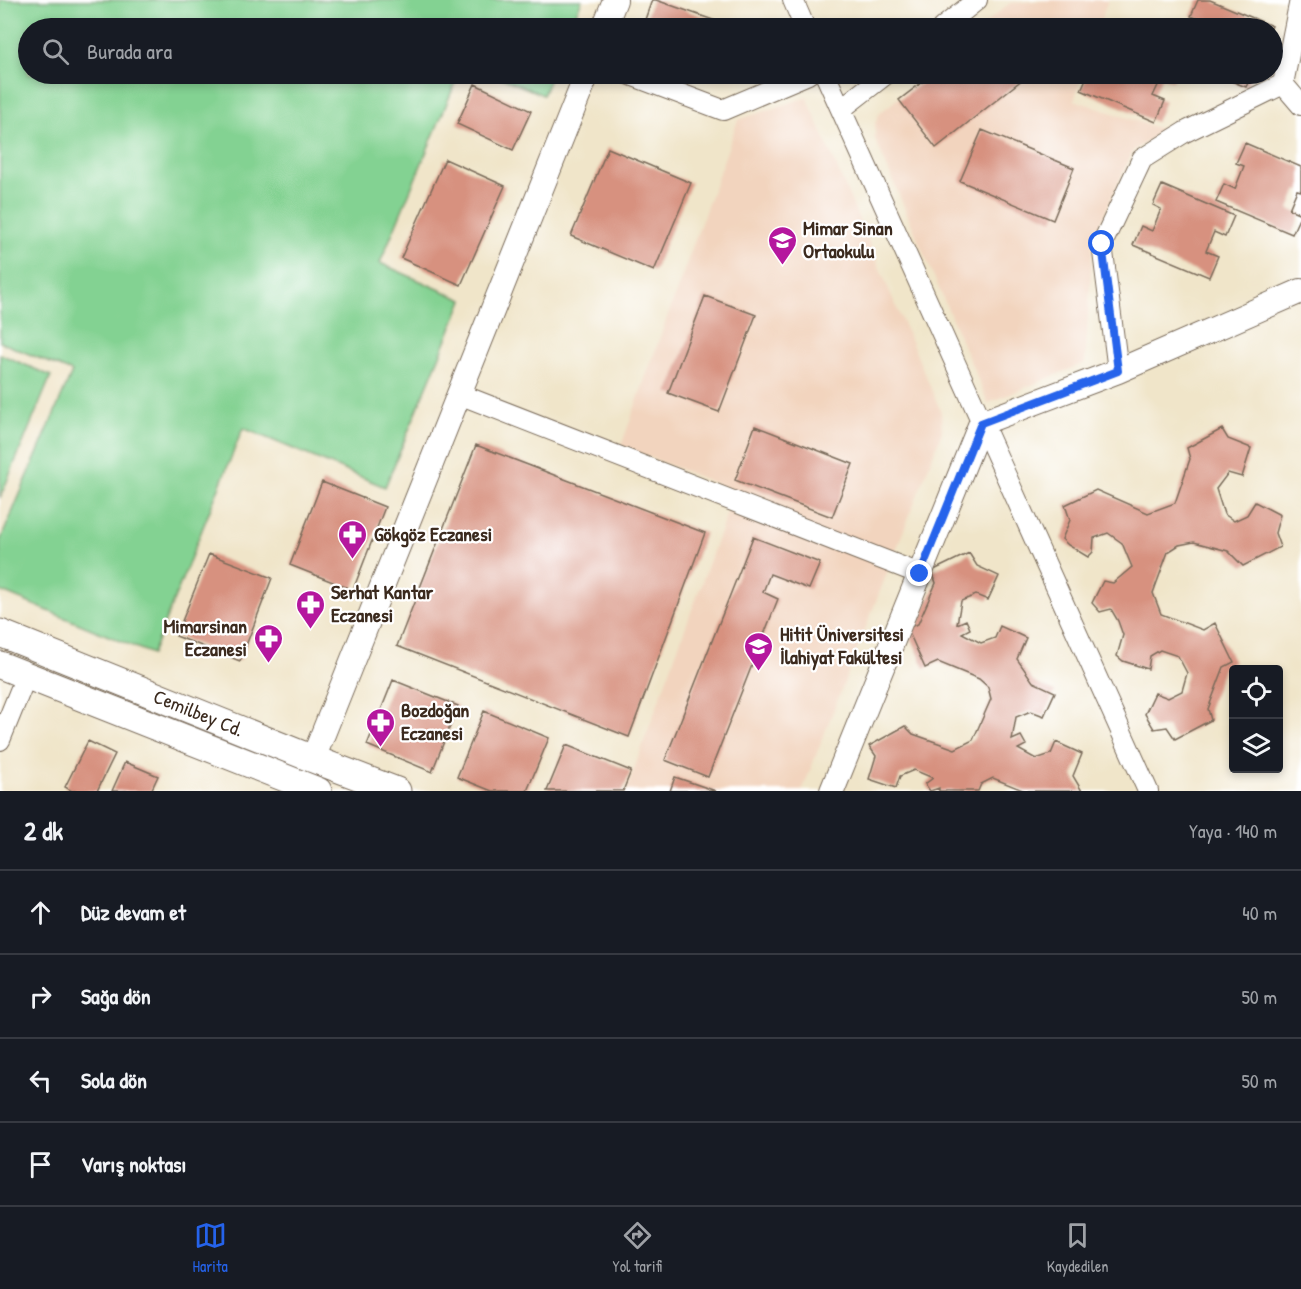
<!DOCTYPE html>
<html lang="tr">
<head>
<meta charset="utf-8">
<style>
  :root { --surface:#171b24; --page:#20242c; --text:#f1f3f6; --muted:#9ea1a6; --line:#363941; --accent:#2563eb }
  body { margin:0; font-family:"Patrick Hand",sans-serif; background:var(--page); color:var(--text) }
  .controls { position:absolute; right:18px; bottom:18px; display:grid; overflow:hidden; border-radius:6px; box-shadow:0 3px 9px #0003 }
  .controls button { width:54px; height:54px; display:grid; place-items:center; padding:0; border:0; border-bottom:2px solid var(--line); background:var(--surface); color:var(--text); font:30px sans-serif }
  .stop { position:absolute; width:18px; height:18px; margin:-14px; border:4px solid #2563eb; border-radius:50%; background:#fff }
  .stop.end { background:#2563eb; border-color:#fff; box-shadow:0 2px 6px #0008 }
  .list { margin:0; padding:0; list-style:none }
  h2 { display:flex; justify-content:space-between; align-items:center; height:78px; margin:0; padding:0 24px; font-size:26px }
  h2 small { font-size:20px; font-weight:400; color:var(--muted) }
  .list li { display:grid; grid-template-columns:39px 1fr auto; gap:18px; align-items:center; box-sizing:border-box; height:84px; padding:0 24px; border-top:2px solid var(--line) }
  .list b { display:block; font-size:22px; white-space:nowrap }
  .list em { font-size:20px; font-style:normal; color:var(--muted) }
  .icon { flex:none; width:33px; height:33px; fill:none; stroke:currentColor; stroke-width:2; stroke-linecap:round; stroke-linejoin:round }
  .map { position:relative; flex:none; width:1301px; height:791px; overflow:hidden }
  .search { position:absolute; background:var(--surface); box-shadow:0 3px 9px #0003; left:18px; right:18px; top:18px; height:66px; display:flex; align-items:center; gap:15px; box-sizing:border-box; padding:0 21px; border-radius:33px; color:var(--muted); font-size:22px }
  .sheet { height:414px; background:var(--surface) }
  nav { display:flex; justify-content:space-around; align-items:center; box-sizing:border-box; height:84px; border-top:2px solid var(--line); background:var(--surface); font-size:16px; color:var(--muted) }
  nav a { display:grid; justify-items:center; gap:3px }
  nav .on { color:var(--accent) }
  .map>svg:first-child { display:block }
  .built { fill:#f2d4be }
  .green { fill:#83d292; stroke:#5f7e58; stroke-width:1.5 }
  .building { fill:#d7917f }
  .lines { fill:none; stroke-linecap:round; stroke-linejoin:round }
  .minor-casing { stroke:#7a6b5a; stroke-width:22 }
  .tertiary-casing { stroke:#7a6b5a; stroke-width:26 }
  .secondary-casing { stroke:#7a6b5a; stroke-width:29 }
  .minor { stroke:#fff; stroke-width:20 }
  .tertiary { stroke:#fff; stroke-width:24 }
  .secondary { stroke:#fff; stroke-width:27 }
  .route { stroke:#2563eb; stroke-width:8 }
  .labels { text-anchor:middle; stroke-width:4.5; stroke-linejoin:round; paint-order:stroke }
  .poi-label { font-size:20px; font-weight:bold; fill:#3b2a1e; stroke:#fff; text-anchor:start }
  .street-label { font-size:20px; fill:#3b2a1e; stroke:#fff }
</style>
</head>
<body>
<div class="map">
<svg width="1301" height="791" viewBox="0 0 1301 791">
  <rect width="100%" height="100%" fill="#fff"/>
  <filter id="ink" filterUnits="userSpaceOnUse"><feTurbulence type="fractalNoise" baseFrequency=".0167" numOctaves="2"/><feDisplacementMap in="SourceGraphic" scale="12" xChannelSelector="R" yChannelSelector="G"/><feConvolveMatrix kernelMatrix="1 2 1 2 8 2 1 2 1" color-interpolation-filters="sRGB"/></filter>
  <filter id="wash" filterUnits="userSpaceOnUse"><feTurbulence type="fractalNoise" baseFrequency=".008" numOctaves="4" result="noise"/><feDisplacementMap in="SourceGraphic" scale="24" xChannelSelector="R" yChannelSelector="G"/><feGaussianBlur stdDeviation="1.35" result="paint"/><feColorMatrix in="noise" values="0 0 0 0 0 0 0 0 0 0 0 0 0 0 0 0 0 1.4 0 .05"/><feComposite in="paint" operator="in"/></filter>
  <g filter="url(#wash)">
    <rect width="100%" height="100%" fill="#f0e5c9"/>
    <!-- built -->
    <path class="built" d="M 1051,0 L 1108,0 L 1098,28 L 980,28 L 1010,3 Z
      M 927,74 L 1083,74 L 1074,100 L 1163,130 L 1133,151 L 1093,239 L 1085,363 L 988,403 L 875,139 L 875,124 L 879,114 Z
      M 807,97 L 941,412 L 942,432 L 802,791 L 626,791 L 735,491 L 621,446 L 738,120 Z"/>
    <!-- green -->
    <path class="green" d="M 0,0 L 582,0 L 570,28 L 28,28 L 28,74 L 459,74 L 380,263 L 463,300 L 385,487 L 243,428 L 152,654 L 0,591 L 0,541 L 72,372 L 0,342 Z
      M 492,74 L 552,74 L 543,95 Z
      M 0,354 L 51,376 L 0,498 Z"/>
    <g id="blocks">
      <!-- building -->
      <path class="building" d="M 652,0 L 656,0 L 736,28 L 642,28 Z
        M 1198,0 L 1210,0 L 1272,26 L 1271,28 L 1195,28 L 1199,19 L 1191,16 Z
        M 933,74 L 1018,74 L 1023,79 L 936,148 L 899,100 Z
        M 1088,74 L 1093,74 L 1099,76 L 1100,74 L 1176,74 L 1172,81 L 1162,77 L 1153,96 L 1165,101 L 1156,122 L 1081,90 Z
        M 1214,74 L 1252,74 L 1246,87 Z
        M 475,84 L 531,111 L 513,150 L 457,124 Z
        M 982,130 L 1074,168 L 1053,220 L 960,181 Z
        M 1245,143 L 1301,167 L 1301,191 L 1297,190 L 1289,209 L 1301,214 L 1292,234 L 1216,202 L 1224,184 L 1235,189 L 1244,166 L 1236,163 Z
        M 608,148 L 691,183 L 654,271 L 571,236 Z
        M 445,159 L 505,186 L 461,285 L 401,258 Z
        M 1162,185 L 1234,216 L 1225,237 L 1214,232 L 1206,251 L 1218,256 L 1209,277 L 1133,245 L 1141,226 L 1152,231 L 1161,209 L 1153,205 Z
        M 705,296 L 756,315 L 719,412 L 668,393 Z
        M 755,426 L 853,464 L 832,517 L 735,480 Z
        M 1222,429 L 1228,439 L 1251,448 L 1242,477 L 1228,473 L 1216,489 L 1224,514 L 1234,521 L 1247,515 L 1255,502 L 1280,515 L 1275,533 L 1280,547 L 1243,566 L 1228,551 L 1194,542 L 1179,545 L 1168,552 L 1153,593 L 1161,614 L 1203,630 L 1215,623 L 1234,662 L 1224,667 L 1208,709 L 1211,720 L 1175,739 L 1167,727 L 1154,729 L 1145,714 L 1155,693 L 1168,698 L 1182,691 L 1187,673 L 1178,656 L 1160,650 L 1150,656 L 1148,669 L 1123,661 L 1117,656 L 1123,635 L 1118,621 L 1111,609 L 1100,612 L 1092,603 L 1103,581 L 1113,583 L 1132,567 L 1122,543 L 1108,533 L 1094,538 L 1093,552 L 1088,557 L 1068,545 L 1062,539 L 1070,520 L 1065,505 L 1096,490 L 1148,513 L 1175,503 L 1190,459 L 1187,448 Z
        M 476,445 L 705,533 L 629,737 L 397,646 Z
        M 322,482 L 385,507 L 353,590 L 290,565 Z
        M 753,537 L 820,563 L 809,589 L 770,574 L 763,592 L 778,599 L 708,777 L 665,760 Z
        M 969,553 L 977,566 L 999,576 L 988,600 L 976,595 L 961,601 L 957,624 L 966,620 L 970,629 L 962,633 L 981,643 L 995,638 L 1000,626 L 1026,638 L 1017,659 L 1033,682 L 1055,692 L 1044,716 L 1031,711 L 1016,717 L 1012,740 L 1021,736 L 1026,745 L 1018,749 L 1036,759 L 1051,754 L 1056,742 L 1082,754 L 1073,776 L 1082,791 L 1025,791 L 993,778 L 981,784 L 978,791 L 939,791 L 939,788 L 930,791 L 925,784 L 933,778 L 914,770 L 900,776 L 896,788 L 869,779 L 876,756 L 869,746 L 905,726 L 913,734 L 955,749 L 973,740 L 991,699 L 988,687 L 979,679 L 938,662 L 925,668 L 907,628 L 918,624 L 936,583 L 932,571 Z
        M 209,554 L 272,578 L 240,661 L 176,636 Z
        M 393,680 L 458,706 L 432,772 L 367,745 Z
        M 484,711 L 549,738 L 527,791 L 492,791 L 457,777 Z
        M 88,741 L 115,754 L 97,791 L 72,791 L 65,787 Z
        M 566,745 L 631,771 L 623,791 L 547,791 Z
        M 125,762 L 158,776 L 151,791 L 112,791 Z
        M 675,777 L 716,791 L 670,791 Z"/>
    </g>
  </g>
  <g filter="url(#ink)">
    <use href="#blocks" fill-opacity="0" stroke="#7a6b5a" stroke-width="1.5"/>
    <g class="lines">
      <defs>
        <path id="minor" d="M 793,0 L 805,28
          M 942,28 L 977,0
          M 628,74 L 723,110 L 808,74
          M 825,74 L 1148,791
          M 1283,84 L 1301,105
          M 841,109 L 886,74
          M 1118,371 L 1102,244 L 1142,159 L 1185,132 L 1283,84 L 1300,0
          M 459,394 L 920,574
          M 0,740 L 26,676"/>
        <path id="tertiary" d="M 604,28 L 615,0
          M 313,759 L 587,74
          M 832,791 L 981,423 L 1118,371 L 1301,291"/>
        <g id="secondary">
          <path id="s1" d="M 0,633 L 313,759 L 397,791"/>
          <path d="M 0,665 L 318,791"/>
        </g>
      </defs>
      <!-- minor casing -->
      <use href="#minor" class="minor-casing"/>
      <!-- tertiary casing -->
      <use href="#tertiary" class="tertiary-casing"/>
      <!-- secondary casing -->
      <use href="#secondary" class="secondary-casing"/>
      <!-- minor -->
      <use href="#minor" class="minor"/>
      <!-- tertiary -->
      <use href="#tertiary" class="tertiary"/>
      <!-- secondary -->
      <use href="#secondary" class="secondary"/>
    </g>
  </g>
  <g class="lines" filter="url(#ink)">
    <!-- route -->
    <path class="route" d="M 920,574 L 981,423 L 1118,371 L 1102,244"/>
  </g>
  <!-- icons -->
  <defs>
    <symbol id="school-pin" viewBox="-11 -11 22 30"><path d="M0 17L-7.5 6A9.5 9.5 0 1 1 7.5 6Z" fill="#b5179e" stroke="#fff"/><path d="M0-5L7-2L0 1L-7-2ZM-4 1L0 2.5L4 1V4Q0 6-4 4Z" fill="#fff"/></symbol>
    <symbol id="pharmacy-pin" viewBox="-11 -11 22 30"><path d="M0 17L-7.5 6A9.5 9.5 0 1 1 7.5 6Z" fill="#b5179e" stroke="#fff"/><path d="M-2-6h4v4h4v4h-4v4h-4v-4h-4v-4h4Z" fill="#fff"/></symbol>
    <symbol id="university-pin" viewBox="-11 -11 22 30"><path d="M0 17L-7.5 6A9.5 9.5 0 1 1 7.5 6Z" fill="#b5179e" stroke="#fff"/><path d="M0-5L7-2L0 1L-7-2ZM-4 1L0 2.5L4 1V4Q0 6-4 4Z" fill="#fff"/></symbol>
  </defs>
  <g fill-rule="evenodd">
    <use href="#school-pin" x="766" y="224" width="33" height="45"/>
    <use href="#pharmacy-pin" x="336" y="518" width="33" height="45"/>
    <use href="#pharmacy-pin" x="294" y="588" width="33" height="45"/>
    <use href="#pharmacy-pin" x="252" y="622" width="33" height="45"/>
    <use href="#university-pin" x="742" y="630" width="33" height="45"/>
    <use href="#pharmacy-pin" x="364" y="706" width="33" height="45"/>
  </g>
  <g class="labels">
    <!-- poi labels -->
    <g class="poi-label">
      <text x="803" y="235">Mimar Sinan<tspan x="803" dy="23">Ortaokulu</tspan></text>
      <text x="374" y="541">Gökgöz Eczanesi</text>
      <text x="331" y="599">Serhat Kantar<tspan x="331" dy="23">Eczanesi</tspan></text>
      <text x="247" y="633" text-anchor="end">Mimarsinan<tspan x="247" dy="23">Eczanesi</tspan></text>
      <text x="780" y="641">Hitit Üniversitesi<tspan x="780" dy="23">İlahiyat Fakültesi</tspan></text>
      <text x="401" y="717">Bozdoğan<tspan x="401" dy="23">Eczanesi</tspan></text>
    </g>
    <!-- street labels -->
    <g class="street-label">
      <text dy="7" stroke="none"><textPath href="#s1" startOffset="214">Cemilbey Cd.</textPath></text>
    </g>
  </g>
</svg>
<div class="controls">
<button><svg class="icon" aria-label="locate" viewBox="0 0 24 24"><circle cx="12" cy="12" r="6"/><path d="M12 2v4M12 18v4M2 12h4M18 12h4"/></svg></button>
<button><svg class="icon" aria-label="layers" viewBox="0 0 24 24"><path d="M12 4l9 5-9 5-9-5zM3 14l9 5 9-5"/></svg></button>
</div>
<div class="stop" style="left:1102px;top:244px"></div>
<div class="stop end" style="left:920px;top:574px"></div>
<div class="search"><svg class="icon" aria-label="search" viewBox="0 0 24 24"><circle cx="10" cy="10" r="6"/><path d="M15 15l6 6"/></svg>Burada ara</div>
</div>
<section class="sheet">
<h2>2 dk<small>Yaya · 140 m</small></h2>
<ul class="list">
<li><svg class="icon" aria-label="ahead" viewBox="0 0 24 24"><path d="M12 20V5M6 11l6-6 6 6"/></svg><div><b>Düz devam et</b></div><em>40 m</em></li>
<li><svg class="icon" aria-label="right" viewBox="0 0 24 24"><path d="M7 20v-9h11M14 6l5 5-5 5"/></svg><div><b>Sağa dön</b></div><em>50 m</em></li>
<li><svg class="icon" aria-label="left" viewBox="0 0 24 24"><path d="M17 20v-9H6M10 6l-5 5 5 5"/></svg><div><b>Sola dön</b></div><em>50 m</em></li>
<li><svg class="icon" aria-label="arrive" viewBox="0 0 24 24"><path d="M6 21V4h12l-3 4 3 4H6"/></svg><div><b>Varış noktası</b></div></li>
</ul>
</section>
<nav>
<a class="on"><svg class="icon" aria-label="map" viewBox="0 0 24 24"><path d="M3 6l6-2 6 2 6-2v14l-6 2-6-2-6 2zM9 4v14M15 6v14"/></svg>Harita</a>
<a><svg class="icon" aria-label="directions" viewBox="0 0 24 24"><path d="M12 3l9 9-9 9-9-9zM9 14v-3h6M13 9l2 2-2 2"/></svg>Yol tarifi</a>
<a><svg class="icon" aria-label="saved" viewBox="0 0 24 24"><path d="M7 4h10v16l-5-4-5 4z"/></svg>Kaydedilen</a>
</nav>
</body>
</html>
